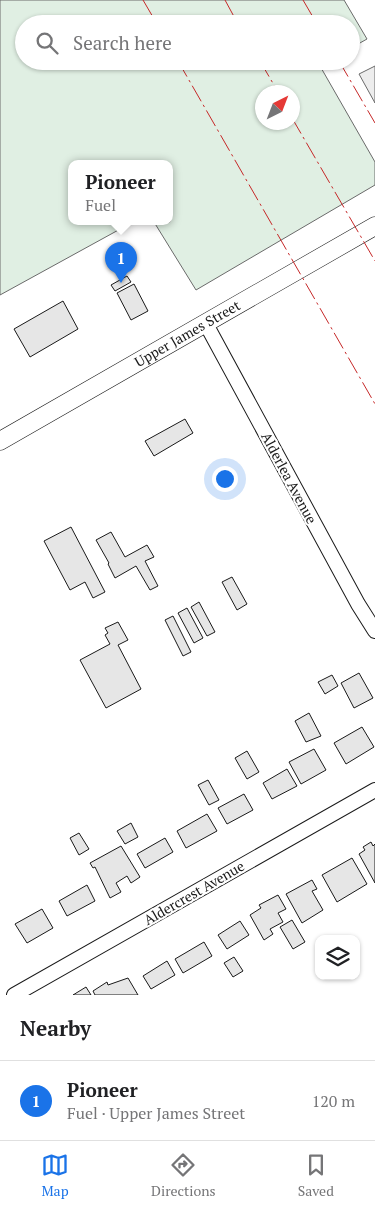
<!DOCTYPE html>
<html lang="en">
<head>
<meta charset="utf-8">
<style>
  :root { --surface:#fff; --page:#f2f2f2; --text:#202124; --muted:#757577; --line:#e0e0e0; --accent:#1a73e8 }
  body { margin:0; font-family:"PT Serif",serif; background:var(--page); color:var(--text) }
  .controls { position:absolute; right:15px; bottom:15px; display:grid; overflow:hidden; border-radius:10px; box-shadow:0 1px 4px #0004 }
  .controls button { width:45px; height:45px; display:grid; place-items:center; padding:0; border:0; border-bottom:1px solid var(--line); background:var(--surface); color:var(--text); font:25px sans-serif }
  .compass { position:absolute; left:255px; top:85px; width:45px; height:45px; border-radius:50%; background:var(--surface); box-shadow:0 1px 4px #0004; rotate:42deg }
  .you { position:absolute; left:224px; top:478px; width:18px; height:18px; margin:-12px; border:4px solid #fff; border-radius:50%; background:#1a73e8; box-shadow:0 0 0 8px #1a73e833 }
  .badge { display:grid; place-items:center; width:32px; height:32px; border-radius:50%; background:var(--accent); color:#fff; font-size:16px; font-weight:700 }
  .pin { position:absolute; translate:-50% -41px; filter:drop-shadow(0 1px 2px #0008) }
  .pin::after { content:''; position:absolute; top:26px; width:18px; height:15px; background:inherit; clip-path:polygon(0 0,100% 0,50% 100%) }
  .popup { position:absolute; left:68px; top:160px; width:105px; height:65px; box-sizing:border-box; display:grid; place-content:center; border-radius:10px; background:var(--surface); filter:drop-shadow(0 1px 4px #0005); font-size:16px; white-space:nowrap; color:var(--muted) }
  .popup b { font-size:19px; color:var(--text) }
  .popup::after { content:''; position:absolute; left:50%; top:100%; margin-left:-10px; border:10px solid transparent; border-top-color:var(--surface) }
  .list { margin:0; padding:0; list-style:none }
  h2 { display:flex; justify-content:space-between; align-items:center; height:65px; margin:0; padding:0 20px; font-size:21px }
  h2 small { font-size:16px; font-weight:400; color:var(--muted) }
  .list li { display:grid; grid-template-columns:32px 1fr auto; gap:15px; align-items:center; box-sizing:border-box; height:80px; padding:0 20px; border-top:1px solid var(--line) }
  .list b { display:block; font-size:19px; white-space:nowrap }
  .list p { margin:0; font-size:16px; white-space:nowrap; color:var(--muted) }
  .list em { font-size:16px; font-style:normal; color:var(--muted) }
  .icon { flex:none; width:28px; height:28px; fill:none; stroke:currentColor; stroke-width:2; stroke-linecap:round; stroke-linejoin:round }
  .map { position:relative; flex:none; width:375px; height:995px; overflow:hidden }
  .search { position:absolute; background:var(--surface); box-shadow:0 1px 4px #0004; left:15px; right:15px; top:15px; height:55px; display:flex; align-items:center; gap:12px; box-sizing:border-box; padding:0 18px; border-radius:28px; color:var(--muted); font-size:19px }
  .sheet { height:145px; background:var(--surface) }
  nav { display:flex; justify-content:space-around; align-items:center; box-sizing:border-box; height:70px; border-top:1px solid var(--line); background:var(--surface); font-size:14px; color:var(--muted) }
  nav a { display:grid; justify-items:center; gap:2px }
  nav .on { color:var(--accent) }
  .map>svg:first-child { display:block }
  .green { fill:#e0efe3; stroke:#6a6a6a; fill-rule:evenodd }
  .parking { fill:#ededed; stroke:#6a6a6a }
  .building { fill:#e6e6e6; stroke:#1a1a1a }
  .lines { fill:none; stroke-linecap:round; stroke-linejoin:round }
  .minor-casing { stroke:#1a1a1a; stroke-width:16 }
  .major-casing { stroke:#1a1a1a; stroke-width:19 }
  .minor { stroke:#fff; stroke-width:14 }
  .major { stroke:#fff; stroke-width:18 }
  .power { stroke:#c62828; stroke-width:1; stroke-dasharray:18 4 2.5 4; stroke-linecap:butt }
  .labels { text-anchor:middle; stroke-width:4; stroke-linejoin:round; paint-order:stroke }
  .street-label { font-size:14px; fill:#1a1a1a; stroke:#fff }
</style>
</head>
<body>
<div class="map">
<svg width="375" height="995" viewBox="0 0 375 995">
  <rect width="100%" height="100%" fill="#fff"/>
  <!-- green -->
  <path class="green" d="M 0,0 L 344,0 L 367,39 L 351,48 L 351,24 L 24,24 L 24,61 L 327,61 L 320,66 L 375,162 L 375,185 L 196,290 L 154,222 L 170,222 L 170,164 L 72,164 L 72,222 L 133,222 L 0,295 ZM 262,92 L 292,92 L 292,122 L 262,122 Z"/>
  <!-- parking -->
  <path class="parking" d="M 375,66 L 375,103 L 359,74 Z"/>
  <!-- building -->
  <path class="building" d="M 127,276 L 131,282 L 115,291 L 111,285 Z
    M 134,284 L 148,311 L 131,320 L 117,293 Z
    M 63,301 L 78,329 L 30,357 L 14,329 Z
    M 185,419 L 193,433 L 154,456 L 145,441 Z
    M 71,527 L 105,592 L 93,598 L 85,582 L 70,590 L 44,541 Z
    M 111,532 L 125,557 L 147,545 L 154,557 L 145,561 L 158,586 L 150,590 L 136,566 L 115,578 L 108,564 L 109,563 L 96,540 Z
    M 232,577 L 247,604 L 237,610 L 222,582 Z
    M 199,602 L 215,632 L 207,636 L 191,607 Z
    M 187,608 L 203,638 L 194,643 L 178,613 Z
    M 173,616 L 191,652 L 183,656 L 165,620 Z
    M 118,622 L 128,640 L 118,645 L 141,689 L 106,708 L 80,660 L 110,644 L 105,635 L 108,633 L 105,628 Z
    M 359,673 L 373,698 L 354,708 L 341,683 Z
    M 332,675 L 338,686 L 325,694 L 318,682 Z
    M 309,713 L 321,736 L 306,742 L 295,721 Z
    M 362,727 L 374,747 L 346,764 L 334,743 Z
    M 314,749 L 326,770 L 301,784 L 289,762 Z
    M 247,751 L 259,772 L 247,779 L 235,758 Z
    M 287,769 L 297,786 L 272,799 L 263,783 Z
    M 208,780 L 219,800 L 209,805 L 198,785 Z
    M 244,794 L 253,810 L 227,824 L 218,808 Z
    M 207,814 L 217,831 L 186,848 L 177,831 Z
    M 131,823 L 138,837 L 125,844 L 117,831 Z
    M 79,833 L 89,849 L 79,855 L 70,838 Z
    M 165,838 L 173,852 L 145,868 L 137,854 Z
    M 371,842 L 373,846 L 375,844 L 375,883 L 359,854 L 365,850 L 363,847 Z
    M 121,846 L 140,877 L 131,883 L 127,876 L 116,883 L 121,892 L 110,898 L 95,867 L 93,868 L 90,863 Z
    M 352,858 L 367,884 L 337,902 L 322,875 Z
    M 312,880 L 317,889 L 312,891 L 323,910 L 302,923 L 286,894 Z
    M 87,885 L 95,901 L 67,916 L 59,901 Z
    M 278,895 L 286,909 L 278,913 L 283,922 L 270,929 L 273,934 L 264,940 L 250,915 L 261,908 L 259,905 Z
    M 42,909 L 53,928 L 27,943 L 15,924 Z
    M 292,920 L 305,942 L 293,949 L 280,927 Z
    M 240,921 L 249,935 L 227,949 L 218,935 Z
    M 204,942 L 212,956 L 183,973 L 175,959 Z
    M 234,957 L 243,971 L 233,977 L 224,963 Z
    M 167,961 L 175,975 L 151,989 L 143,976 Z
    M 128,978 L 138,995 L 95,995 L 93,991 L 107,982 L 108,985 Z
    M 86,987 L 91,995 L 73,995 Z"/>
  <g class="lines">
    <defs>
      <path id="minor" d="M 206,324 L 358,604 L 375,631
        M 14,995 L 375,790"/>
      <g id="major">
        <path id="s1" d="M 0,441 L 375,226"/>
      </g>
    </defs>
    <!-- minor casing -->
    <use href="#minor" class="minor-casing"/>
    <!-- major casing -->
    <use href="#major" class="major-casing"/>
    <!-- minor -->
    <use href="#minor" class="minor"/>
    <!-- major -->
    <use href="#major" class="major"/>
    <!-- power -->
    <path class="power" d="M 143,0 L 157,24
      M 225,0 L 238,24
      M 303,0 L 317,24
      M 178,61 L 375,404
      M 260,61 L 278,92
      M 339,61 L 375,123
      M 292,118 L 375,261"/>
  </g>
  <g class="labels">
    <!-- street labels -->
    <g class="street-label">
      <text dy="5" stroke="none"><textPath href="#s1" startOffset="216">Upper James Street</textPath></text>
      <text transform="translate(289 478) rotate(62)" y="5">Alderlea Avenue</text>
      <text transform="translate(194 893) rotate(-30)" y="5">Aldercrest Avenue</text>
    </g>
  </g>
</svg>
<div class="controls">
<button><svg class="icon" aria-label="layers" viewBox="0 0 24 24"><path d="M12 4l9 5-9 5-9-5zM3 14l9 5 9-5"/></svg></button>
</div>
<svg class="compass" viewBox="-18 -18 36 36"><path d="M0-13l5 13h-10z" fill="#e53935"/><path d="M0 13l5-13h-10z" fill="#757577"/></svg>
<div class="you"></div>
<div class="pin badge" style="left:121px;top:283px">1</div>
<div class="popup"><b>Pioneer</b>Fuel</div>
<div class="search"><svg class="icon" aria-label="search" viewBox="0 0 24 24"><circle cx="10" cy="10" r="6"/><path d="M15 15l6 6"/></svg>Search here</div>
</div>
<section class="sheet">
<h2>Nearby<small></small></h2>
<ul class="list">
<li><span class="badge">1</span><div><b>Pioneer</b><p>Fuel · Upper James Street</p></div><em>120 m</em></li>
</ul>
</section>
<nav>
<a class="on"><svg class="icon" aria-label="map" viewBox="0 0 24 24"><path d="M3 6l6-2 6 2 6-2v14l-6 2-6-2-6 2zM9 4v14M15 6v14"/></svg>Map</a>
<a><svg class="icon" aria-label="directions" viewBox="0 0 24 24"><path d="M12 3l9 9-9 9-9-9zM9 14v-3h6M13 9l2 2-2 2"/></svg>Directions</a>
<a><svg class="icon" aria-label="saved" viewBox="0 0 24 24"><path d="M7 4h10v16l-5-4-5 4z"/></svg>Saved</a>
</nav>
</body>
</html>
